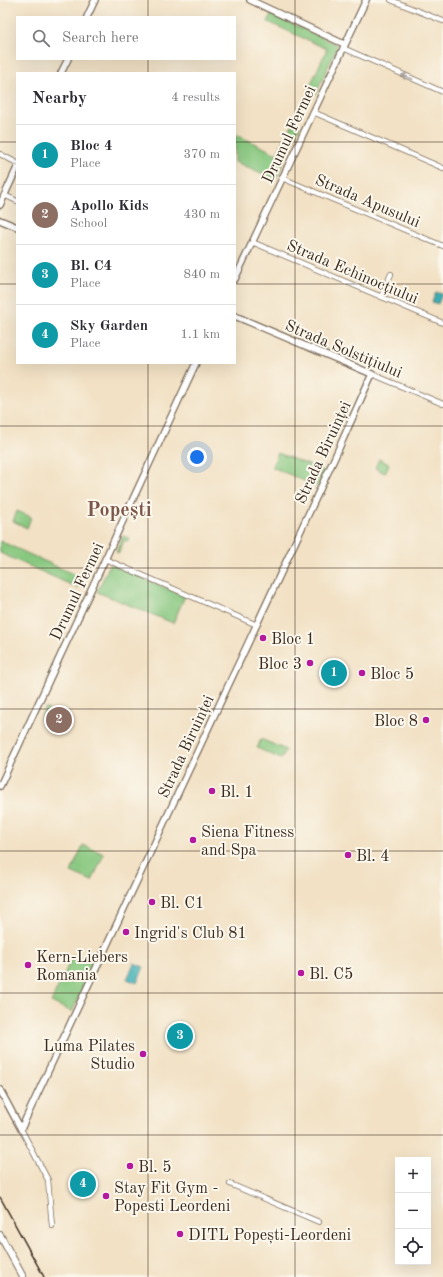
<!DOCTYPE html>
<html lang="en">
<head>
<meta charset="utf-8">
<style>
  :root { --surface:#fff; --page:#f7f7f7; --text:#2b2b33; --muted:#7c7c81; --line:#e1e1e2; --accent:#b5179e }
  body { margin:0; font-family:"Old Standard TT",serif; background:var(--page); color:var(--text) }
  .controls { position:absolute; right:12px; bottom:12px; display:grid; overflow:hidden; border-radius:0px; box-shadow:0 4px 16px #0002 }
  .controls button { width:36px; height:36px; display:grid; place-items:center; padding:0; border:0; border-bottom:1px solid var(--line); background:var(--surface); color:var(--text); font:20px sans-serif }
  .you { position:absolute; left:197px; top:457px; width:14px; height:14px; margin:-10px; border:3px solid #fff; border-radius:50%; background:#1a73e8; box-shadow:0 0 0 6px #1a73e833 }
  .badge { display:grid; place-items:center; width:26px; height:26px; border-radius:50%; background:var(--accent); color:#fff; font-size:13px; font-weight:700 }
  .pin { position:absolute; translate:-50% -50%; border:2px solid #fff; box-shadow:0 1px 4px #0006 }
  .list { margin:0; padding:0; list-style:none }
  h2 { display:flex; justify-content:space-between; align-items:center; height:52px; margin:0; padding:0 16px; font-size:17px }
  h2 small { font-size:13px; font-weight:400; color:var(--muted) }
  .list li { display:grid; grid-template-columns:26px 1fr auto; gap:12px; align-items:center; box-sizing:border-box; height:60px; padding:0 16px; border-top:1px solid var(--line) }
  .list b { display:block; font-size:15px; white-space:nowrap }
  .list p { margin:0; font-size:13px; white-space:nowrap; color:var(--muted) }
  .list em { font-size:13px; font-style:normal; color:var(--muted) }
  .icon { flex:none; width:22px; height:22px; fill:none; stroke:currentColor; stroke-width:2; stroke-linecap:round; stroke-linejoin:round }
  .map { position:relative; flex:none; width:443px; height:1277px; overflow:hidden }
  .search { position:absolute; background:var(--surface); box-shadow:0 4px 16px #0002; left:16px; top:16px; width:220px; height:44px; display:flex; align-items:center; gap:10px; box-sizing:border-box; padding:0 14px; border-radius:0px; color:var(--muted); font-size:15px }
  .panel { position:absolute; background:var(--surface); box-shadow:0 4px 16px #0002; left:16px; top:72px; width:220px; height:292px; border-radius:0px }
  .map>svg:first-child { display:block }
  .green { fill:#87c77f; stroke:#61784e }
  .water { fill:#3badb4; stroke:#3b6c69 }
  .lines { fill:none; stroke-linecap:round; stroke-linejoin:round }
  .minor-casing { stroke:#7b6a58; stroke-width:6 }
  .tertiary-casing { stroke:#7b6a58; stroke-width:8 }
  .secondary-casing { stroke:#7b6a58; stroke-width:8 }
  .minor { stroke:#fff; stroke-width:4.5 }
  .tertiary { stroke:#fff; stroke-width:5.5 }
  .secondary { stroke:#fff; stroke-width:6 }
  .rail { stroke:#3b2a1e; stroke-width:1.5 }
  .oneway { stroke:#a79f9a }
  .grid { fill:none; stroke:#3b2a1e; stroke-width:1; stroke-opacity:0.55 }
  .poi-dot { fill:#b5179e; stroke:#fbf7ec; stroke-width:1.5 }
  .labels { text-anchor:middle; stroke-width:4; stroke-linejoin:round; paint-order:stroke }
  .street-label { font-size:16px; fill:#3b2a1e; stroke:#fbf7ec }
  .poi-label { font-size:16px; fill:#3b2a1e; stroke:#fbf7ec; text-anchor:start }
  .district-label { font-size:20px; font-weight:bold; fill:#7c5649; stroke:#fbf7ec }
</style>
</head>
<body>
<div class="map">
<svg width="443" height="1277" viewBox="0 0 443 1277">
  <rect width="100%" height="100%" fill="#fbf7ec"/>
  <filter id="ink" filterUnits="userSpaceOnUse"><feTurbulence type="fractalNoise" baseFrequency=".025" numOctaves="2"/><feDisplacementMap in="SourceGraphic" scale="8" xChannelSelector="R" yChannelSelector="G"/><feConvolveMatrix kernelMatrix="1 2 1 2 8 2 1 2 1" color-interpolation-filters="sRGB"/></filter>
  <filter id="wash" filterUnits="userSpaceOnUse"><feTurbulence type="fractalNoise" baseFrequency=".012" numOctaves="4" result="noise"/><feDisplacementMap in="SourceGraphic" scale="16" xChannelSelector="R" yChannelSelector="G"/><feGaussianBlur stdDeviation="0.9" result="paint"/><feColorMatrix in="noise" values="0 0 0 0 0 0 0 0 0 0 0 0 0 0 0 0 0 1.4 0 .05"/><feComposite in="paint" operator="in"/></filter>
  <g filter="url(#wash)">
    <rect width="100%" height="100%" fill="#f2e1c4"/>
    <!-- green -->
    <path class="green" d="M 271,14 L 338,45 L 316,94 L 308,90 L 327,49 L 268,22 Z
      M 293,123 L 300,126 L 276,179 L 235,162 L 235,134 L 277,154 Z
      M 278,453 L 324,471 L 318,487 L 272,467 Z
      M 379,459 L 389,464 L 385,473 L 375,468 Z
      M 17,511 L 31,517 L 27,528 L 13,521 Z
      M 123,536 L 130,538 L 128,542 L 124,540 L 119,553 L 116,552 Z
      M 0,541 L 82,578 L 78,588 L 0,553 Z
      M 110,564 L 185,596 L 173,623 L 97,592 Z
      M 45,708 L 59,714 L 54,725 L 40,719 Z
      M 261,739 L 286,750 L 281,759 L 257,748 Z
      M 83,845 L 104,854 L 92,881 L 71,872 Z
      M 73,955 L 94,965 L 72,1012 L 51,1002 Z"/>
    <!-- water -->
    <path class="water" d="M 436,292 L 442,294 L 438,304 L 432,302 Z
      M 134,963 L 144,967 L 137,983 L 127,979 Z"/>
  </g>
  <g filter="url(#ink)">
    <g class="lines">
      <defs>
        <path id="minor" d="M 391,0 L 443,21
          M 343,48 L 443,92
          M 313,112 L 443,168
          M 0,154 L 17,163
          M 282,178 L 443,246
          M 4,195 L 17,201
          M 252,242 L 443,323
          M 381,297 L 391,274
          M 372,374 L 443,404
          M 105,559 L 257,625
          M 21,1129 L 48,1180 L 52,1226
          M 230,1184 L 319,1222"/>
        <path id="tertiary" d="M 250,0 L 344,44
          M 87,17 L 95,0
          M 61,73 L 68,59
          M 0,205 L 17,168
          M 0,220 L 17,227
          M 235,279 L 366,0
          M 0,786 L 196,363
          M 0,1090 L 21,1129
          M 21,1129 L 335,457 L 372,374 L 235,316"/>
        <path id="secondary" d="M 0,1235 L 23,1277"/>
      </defs>
      <!-- minor casing -->
      <use href="#minor" class="minor-casing"/>
      <!-- tertiary casing -->
      <use href="#tertiary" class="tertiary-casing"/>
      <!-- secondary casing -->
      <use href="#secondary" class="secondary-casing"/>
      <!-- minor -->
      <use href="#minor" class="minor"/>
      <!-- tertiary -->
      <use href="#tertiary" class="tertiary"/>
      <!-- secondary -->
      <use href="#secondary" class="secondary"/>
      <!-- rail -->
      <path class="rail" d="M 0,1197 L 44,1277"/>
    </g>
    <!-- one-way arrows -->
    <defs><path id="oneway-shaft" d="M-6 0H5M1.5-3L5.5 0L1.5 3" fill="none" stroke-width="1.6" stroke-linecap="round" stroke-linejoin="round"/></defs>
    <use class="oneway" href="#oneway-shaft" transform="translate(407 77) rotate(-157)"/>
  </g>
  <!-- grid -->
  <path class="grid" d="M 148,0 L 148,17M 295,0 L 295,1277M 148,59 L 148,73M 0,142 L 17,142M 235,142 L 443,142M 0,284 L 17,284M 235,284 L 443,284M 148,363 L 148,1277M 0,426 L 443,426M 0,568 L 443,568M 0,709 L 443,709M 0,851 L 443,851M 0,993 L 443,993M 0,1135 L 443,1135"/>
  <!-- markers -->
  <g class="poi-dot">
    <circle cx="263" cy="638" r="4"/>
    <circle cx="310" cy="663" r="4"/>
    <circle cx="362" cy="673" r="4"/>
    <circle cx="426" cy="720" r="4"/>
    <circle cx="212" cy="791" r="4"/>
    <circle cx="193" cy="840" r="4"/>
    <circle cx="348" cy="855" r="4"/>
    <circle cx="152" cy="902" r="4"/>
    <circle cx="126" cy="932" r="4"/>
    <circle cx="28" cy="965" r="4"/>
    <circle cx="301" cy="973" r="4"/>
    <circle cx="143" cy="1054" r="4"/>
    <circle cx="130" cy="1166" r="4"/>
    <circle cx="106" cy="1196" r="4"/>
    <circle cx="180" cy="1234" r="4"/>
  </g>
  <g class="labels">
    <!-- street labels -->
    <g class="street-label">
      <text transform="translate(288 134) rotate(-65)" y="6">Drumul Fermei</text>
      <text transform="translate(368 200) rotate(23)" y="6">Strada Apusului</text>
      <text transform="translate(353 271) rotate(23)" y="6">Strada Echinocțiului</text>
      <text transform="translate(344 348) rotate(23)" y="6">Strada Solstițiului</text>
      <text transform="translate(322 452) rotate(-65)" y="6">Strada Biruinței</text>
      <text transform="translate(76 591) rotate(-65)" y="6">Drumul Fermei</text>
      <text transform="translate(185 746) rotate(-65)" y="6">Strada Biruinței</text>
    </g>
    <!-- poi labels -->
    <g class="poi-label">
      <text x="271" y="644">Bloc 1</text>
      <text x="302" y="669" text-anchor="end">Bloc 3</text>
      <text x="370" y="679">Bloc 5</text>
      <text x="418" y="726" text-anchor="end">Bloc 8</text>
      <text x="220" y="797">Bl. 1</text>
      <text x="201" y="837">Siena Fitness<tspan x="201" dy="18">and Spa</tspan></text>
      <text x="356" y="861">Bl. 4</text>
      <text x="160" y="908">Bl. C1</text>
      <text x="134" y="938">Ingrid's Club 81</text>
      <text x="36" y="962">Kern-Liebers<tspan x="36" dy="18">Romania</tspan></text>
      <text x="309" y="979">Bl. C5</text>
      <text x="135" y="1051" text-anchor="end">Luma Pilates<tspan x="135" dy="18">Studio</tspan></text>
      <text x="138" y="1172">Bl. 5</text>
      <text x="114" y="1193">Stay Fit Gym -<tspan x="114" dy="18">Popesti Leordeni</tspan></text>
      <text x="188" y="1240">DITL Popești-Leordeni</text>
    </g>
    <!-- district labels -->
    <g class="district-label">
      <text x="119" y="516">Popești</text>
    </g>
  </g>
</svg>
<div class="controls">
<button>+</button>
<button>−</button>
<button><svg class="icon" aria-label="locate" viewBox="0 0 24 24"><circle cx="12" cy="12" r="6"/><path d="M12 2v4M12 18v4M2 12h4M18 12h4"/></svg></button>
</div>
<div class="you"></div>
<div class="pin badge" style="left:334px;top:673px;background:#0f9aa8">1</div>
<div class="pin badge" style="left:59px;top:720px;background:#8d6e63">2</div>
<div class="pin badge" style="left:180px;top:1036px;background:#0f9aa8">3</div>
<div class="pin badge" style="left:83px;top:1184px;background:#0f9aa8">4</div>
<div class="search"><svg class="icon" aria-label="search" viewBox="0 0 24 24"><circle cx="10" cy="10" r="6"/><path d="M15 15l6 6"/></svg>Search here</div>
<section class="panel">
<h2>Nearby<small>4 results</small></h2>
<ul class="list">
<li><span class="badge" style="background:#0f9aa8">1</span><div><b>Bloc 4</b><p>Place</p></div><em>370 m</em></li>
<li><span class="badge" style="background:#8d6e63">2</span><div><b>Apollo Kids</b><p>School</p></div><em>430 m</em></li>
<li><span class="badge" style="background:#0f9aa8">3</span><div><b>Bl. C4</b><p>Place</p></div><em>840 m</em></li>
<li><span class="badge" style="background:#0f9aa8">4</span><div><b>Sky Garden</b><p>Place</p></div><em>1.1 km</em></li>
</ul>
</section>
</div>
</body>
</html>
